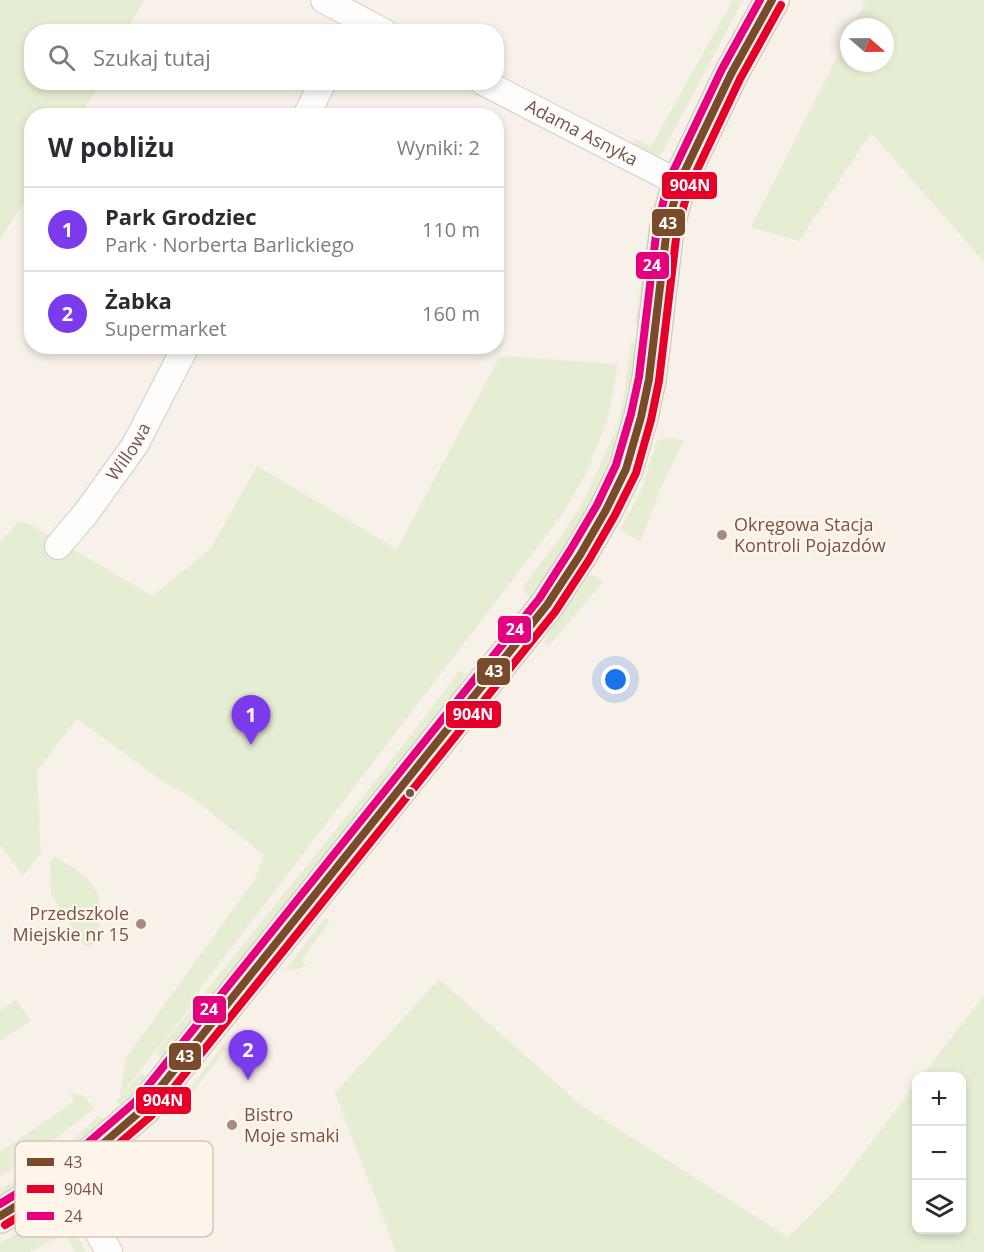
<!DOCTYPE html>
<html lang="pl">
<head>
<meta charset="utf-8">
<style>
  :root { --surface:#fff; --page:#f2f2f3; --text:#2b2b33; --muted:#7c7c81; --line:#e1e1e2; --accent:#7c3aed }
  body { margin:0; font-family:"Open Sans",sans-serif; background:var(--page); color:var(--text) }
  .controls { position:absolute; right:18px; bottom:18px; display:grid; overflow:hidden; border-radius:12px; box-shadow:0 3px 9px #0003 }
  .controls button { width:54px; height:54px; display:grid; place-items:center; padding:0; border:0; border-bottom:2px solid var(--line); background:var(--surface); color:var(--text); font:30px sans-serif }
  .compass { position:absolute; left:840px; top:18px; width:54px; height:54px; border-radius:50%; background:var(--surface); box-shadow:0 3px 9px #0003; rotate:110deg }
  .you { position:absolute; left:616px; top:680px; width:21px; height:21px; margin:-15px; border:4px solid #fff; border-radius:50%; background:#1a73e8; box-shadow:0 0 0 9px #1a73e833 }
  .badge { display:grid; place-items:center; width:39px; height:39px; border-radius:50%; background:var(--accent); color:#fff; font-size:20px; font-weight:700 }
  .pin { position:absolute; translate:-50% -50px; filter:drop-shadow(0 2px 3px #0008) }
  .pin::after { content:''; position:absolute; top:32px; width:21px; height:18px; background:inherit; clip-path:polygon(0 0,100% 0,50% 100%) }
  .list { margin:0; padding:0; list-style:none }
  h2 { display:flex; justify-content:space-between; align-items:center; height:78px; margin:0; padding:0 24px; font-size:26px }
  h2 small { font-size:20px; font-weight:400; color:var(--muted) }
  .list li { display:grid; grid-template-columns:39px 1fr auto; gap:18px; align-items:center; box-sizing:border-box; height:84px; padding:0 24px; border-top:2px solid var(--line) }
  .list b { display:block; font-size:22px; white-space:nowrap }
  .list p { margin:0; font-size:20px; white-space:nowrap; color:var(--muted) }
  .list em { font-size:20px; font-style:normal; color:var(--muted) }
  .icon { flex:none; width:33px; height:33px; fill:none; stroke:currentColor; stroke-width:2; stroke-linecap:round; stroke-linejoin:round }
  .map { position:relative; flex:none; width:984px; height:1252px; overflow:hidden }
  .search { position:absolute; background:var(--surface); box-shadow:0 3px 9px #0003; left:24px; top:24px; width:480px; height:66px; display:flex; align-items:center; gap:15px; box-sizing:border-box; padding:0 21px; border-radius:24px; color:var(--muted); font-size:22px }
  .panel { position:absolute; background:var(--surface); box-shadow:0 3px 9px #0003; left:24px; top:108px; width:480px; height:246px; border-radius:24px }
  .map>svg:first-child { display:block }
  .green { fill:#e5eed2 }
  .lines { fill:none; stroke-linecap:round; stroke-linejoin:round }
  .street-casing { stroke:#d6ccc6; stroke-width:28 }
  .secondary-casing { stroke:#d6ccc6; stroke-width:36 }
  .street { stroke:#fefdfc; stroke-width:26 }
  .secondary { stroke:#fefdfc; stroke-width:33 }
  .bus-1-casing { stroke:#fff5eb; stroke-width:12 }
  .bus-2-casing { stroke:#fff5eb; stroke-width:12 }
  .bus-3-casing { stroke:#fff5eb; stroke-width:12 }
  .bus-1 { stroke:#7a4b2a; stroke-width:8 }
  .bus-2 { stroke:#e4002b; stroke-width:8 }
  .bus-3 { stroke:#e5007d; stroke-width:8 }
  .poi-dot { fill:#a58b80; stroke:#fff5eb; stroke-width:2 }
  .bus-dot { fill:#785447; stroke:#fff5eb; stroke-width:2 }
  .labels { text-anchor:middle; stroke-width:4.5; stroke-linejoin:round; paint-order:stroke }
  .street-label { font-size:18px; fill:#785447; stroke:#fff5eb }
  .poi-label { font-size:18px; fill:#785447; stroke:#fff5eb; text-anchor:start }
  .key { fill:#fff5eb; stroke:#d6c5ba; stroke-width:1.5 }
  .key-label { font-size:16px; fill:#785447 }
  .line-badge { stroke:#fff5eb; stroke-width:2 }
  .badge-label { font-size:16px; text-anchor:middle; font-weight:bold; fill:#fff }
</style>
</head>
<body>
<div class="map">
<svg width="984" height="1252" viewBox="0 0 984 1252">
  <rect width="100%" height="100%" fill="#f8f1e9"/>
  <!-- green -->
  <path class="green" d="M 0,0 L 144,0 L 127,31 L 32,32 L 32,82 L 99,83 L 81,115 L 32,116 L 31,192 L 0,239 Z
    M 733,0 L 743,0 L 662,153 L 658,158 L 632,145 L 635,139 L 651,146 Z
    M 866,0 L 984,0 L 984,262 L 871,133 L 799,241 L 751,227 L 849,33 L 849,63 L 885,63 L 885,27 L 852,27 Z
    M 652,204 L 655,211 L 640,324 L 635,324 Z
    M 631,342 L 641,347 L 622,442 L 590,509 L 530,598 L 522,588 L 562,535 L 585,498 L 618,424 L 625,390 Z
    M 500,356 L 618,364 L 607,422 L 588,470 L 562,515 L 203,985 L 186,1013 L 120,1096 L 126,1058 L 255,879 L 264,855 L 193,798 L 164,782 L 77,719 L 37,771 L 41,853 L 23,876 L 0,845 L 0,542 L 19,521 L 31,525 L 153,596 L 211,548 L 257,466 L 397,549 Z
    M 668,438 L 684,440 L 662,485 L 640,542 L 620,529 L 641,491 L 657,440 Z
    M 589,576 L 595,576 L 603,582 L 549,646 L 543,642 Z
    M 460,670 L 466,675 L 441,712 L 165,1061 L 156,1053 L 384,770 Z
    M 55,857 C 84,874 105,886 100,922 C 99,934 98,939 90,948 L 83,944 L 51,894 L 50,862 Z
    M 325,918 L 330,921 L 301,961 L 307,965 L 296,970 L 285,970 Z
    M 439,979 L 582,1106 L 788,1237 L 833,1193 L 916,1083 L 916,1230 L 962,1230 L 962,1076 L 922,1076 L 984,995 L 984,1252 L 396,1252 L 335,1093 Z
    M 16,999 L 31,1021 L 0,1041 L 0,1011 Z
    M 224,1044 L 226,1049 L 175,1115 L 172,1112 Z
    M 141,1073 L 146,1077 L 146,1085 L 127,1105 L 118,1104 L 116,1102 Z
    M 70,1093 L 85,1096 L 94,1109 L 26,1161 L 0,1176 L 0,1152 L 73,1102 Z
    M 99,1116 L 104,1119 L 103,1126 L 65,1160 L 0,1201 L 0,1190 L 49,1160 Z
    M 64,1212 L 86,1252 L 75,1252 L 65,1233 L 30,1252 L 0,1252 L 0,1243 L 54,1214 Z"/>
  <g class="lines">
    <defs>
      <g id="street">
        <path d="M 324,0 L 384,32"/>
        <path id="s1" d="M 483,82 L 679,183"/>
        <path d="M 306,116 L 323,82"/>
        <path id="s2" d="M 58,546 L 86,513 L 135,445 L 186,346"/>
        <path d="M 67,1175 L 109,1252"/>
      </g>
      <path id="secondary" d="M 0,1216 L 67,1175 L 143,1109 L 547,605 L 580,555 L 606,510 L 626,469 L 641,417 L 649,379 L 667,228 L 679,183 L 731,74 L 772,0"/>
    </defs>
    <!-- street casing -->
    <use href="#street" class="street-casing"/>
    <!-- secondary casing -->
    <use href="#secondary" class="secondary-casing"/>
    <!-- street -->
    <use href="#street" class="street"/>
    <!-- secondary -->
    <use href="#secondary" class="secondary"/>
    <defs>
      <path id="bus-1" d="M 0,1216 L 67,1175 L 143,1109 L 547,605 L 580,555 L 606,510 L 626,469 L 641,417 L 649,379 L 667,228 L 679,183 L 731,74 L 772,0"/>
      <path id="bus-2" d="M 5,1225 L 73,1183 L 151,1116 L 555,612 L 589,560 L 615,515 L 636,473 L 651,420 L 659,381 L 677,230 L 689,187 L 740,79 L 781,5"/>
      <path id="bus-3" d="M 0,1204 L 61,1166 L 135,1102 L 539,599 L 571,549 L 597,505 L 616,465 L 631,414 L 639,377 L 657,227 L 669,180 L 722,69 L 760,0"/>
    </defs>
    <!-- bus-1 casing -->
    <use href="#bus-1" class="bus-1-casing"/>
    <!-- bus-2 casing -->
    <use href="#bus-2" class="bus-2-casing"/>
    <!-- bus-3 casing -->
    <use href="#bus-3" class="bus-3-casing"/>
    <!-- bus-1 -->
    <use href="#bus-1" class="bus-1"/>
    <!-- bus-2 -->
    <use href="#bus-2" class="bus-2"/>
    <!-- bus-3 -->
    <use href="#bus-3" class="bus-3"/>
  </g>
  <!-- markers -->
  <g class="poi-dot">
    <circle cx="722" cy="535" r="6"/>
    <circle cx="141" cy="924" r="6"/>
    <circle cx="232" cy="1125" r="6"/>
  </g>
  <circle class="bus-dot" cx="410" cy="793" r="5"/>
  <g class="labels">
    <!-- street labels -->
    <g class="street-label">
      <text dy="6" stroke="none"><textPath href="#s1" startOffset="111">Adama Asnyka</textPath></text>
      <text dy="6" stroke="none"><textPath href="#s2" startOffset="118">Willowa</textPath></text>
    </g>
    <!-- poi labels -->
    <g class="poi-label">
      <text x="734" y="531">Okręgowa Stacja<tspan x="734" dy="21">Kontroli Pojazdów</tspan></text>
      <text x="129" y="920" text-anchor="end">Przedszkole<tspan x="129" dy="21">Miejskie nr 15</tspan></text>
      <text x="244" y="1121">Bistro<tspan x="244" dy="21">Moje smaki</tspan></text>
    </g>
  </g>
  <!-- legend -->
  <rect x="15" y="1141" width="198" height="96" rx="9" class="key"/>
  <rect x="27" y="1158" width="27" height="8" fill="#7a4b2a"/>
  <rect x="27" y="1185" width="27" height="8" fill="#e4002b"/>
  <rect x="27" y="1212" width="27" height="8" fill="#e5007d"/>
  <g class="key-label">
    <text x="64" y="1168">43</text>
    <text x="64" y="1195">904N</text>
    <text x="64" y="1222">24</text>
  </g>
  <g class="line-badge">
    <rect x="661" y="171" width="57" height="29" rx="6" fill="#e4002b"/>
    <rect x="651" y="208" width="35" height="29" rx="6" fill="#7a4b2a"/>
    <rect x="635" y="251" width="35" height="29" rx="6" fill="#e5007d"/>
    <rect x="497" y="615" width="35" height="29" rx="6" fill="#e5007d"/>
    <rect x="476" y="657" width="35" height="29" rx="6" fill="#7a4b2a"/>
    <rect x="445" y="700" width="57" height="29" rx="6" fill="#e4002b"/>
    <rect x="192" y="995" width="35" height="29" rx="6" fill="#e5007d"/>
    <rect x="168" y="1042" width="34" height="29" rx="6" fill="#7a4b2a"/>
    <rect x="135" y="1086" width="57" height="29" rx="6" fill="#e4002b"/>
  </g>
  <g class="badge-label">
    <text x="690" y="191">904N</text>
    <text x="668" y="229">43</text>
    <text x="652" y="271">24</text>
    <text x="515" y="635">24</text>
    <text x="494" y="677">43</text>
    <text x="473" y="720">904N</text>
    <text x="209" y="1015">24</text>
    <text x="185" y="1062">43</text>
    <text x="163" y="1106">904N</text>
  </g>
</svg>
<div class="controls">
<button>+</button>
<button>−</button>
<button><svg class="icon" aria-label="layers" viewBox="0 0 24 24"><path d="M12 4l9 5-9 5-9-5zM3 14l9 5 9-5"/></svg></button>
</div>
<svg class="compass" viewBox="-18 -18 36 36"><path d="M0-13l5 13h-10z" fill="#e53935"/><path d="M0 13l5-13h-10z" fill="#7c7c81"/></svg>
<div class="you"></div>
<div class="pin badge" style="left:251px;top:745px">1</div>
<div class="pin badge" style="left:248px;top:1080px">2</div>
<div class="search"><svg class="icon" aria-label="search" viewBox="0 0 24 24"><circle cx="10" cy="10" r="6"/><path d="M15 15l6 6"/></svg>Szukaj tutaj</div>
<section class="panel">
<h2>W pobliżu<small>Wyniki: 2</small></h2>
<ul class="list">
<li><span class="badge">1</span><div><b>Park Grodziec</b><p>Park · Norberta Barlickiego</p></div><em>110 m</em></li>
<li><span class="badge">2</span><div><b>Żabka</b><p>Supermarket</p></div><em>160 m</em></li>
</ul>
</section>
</div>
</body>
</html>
